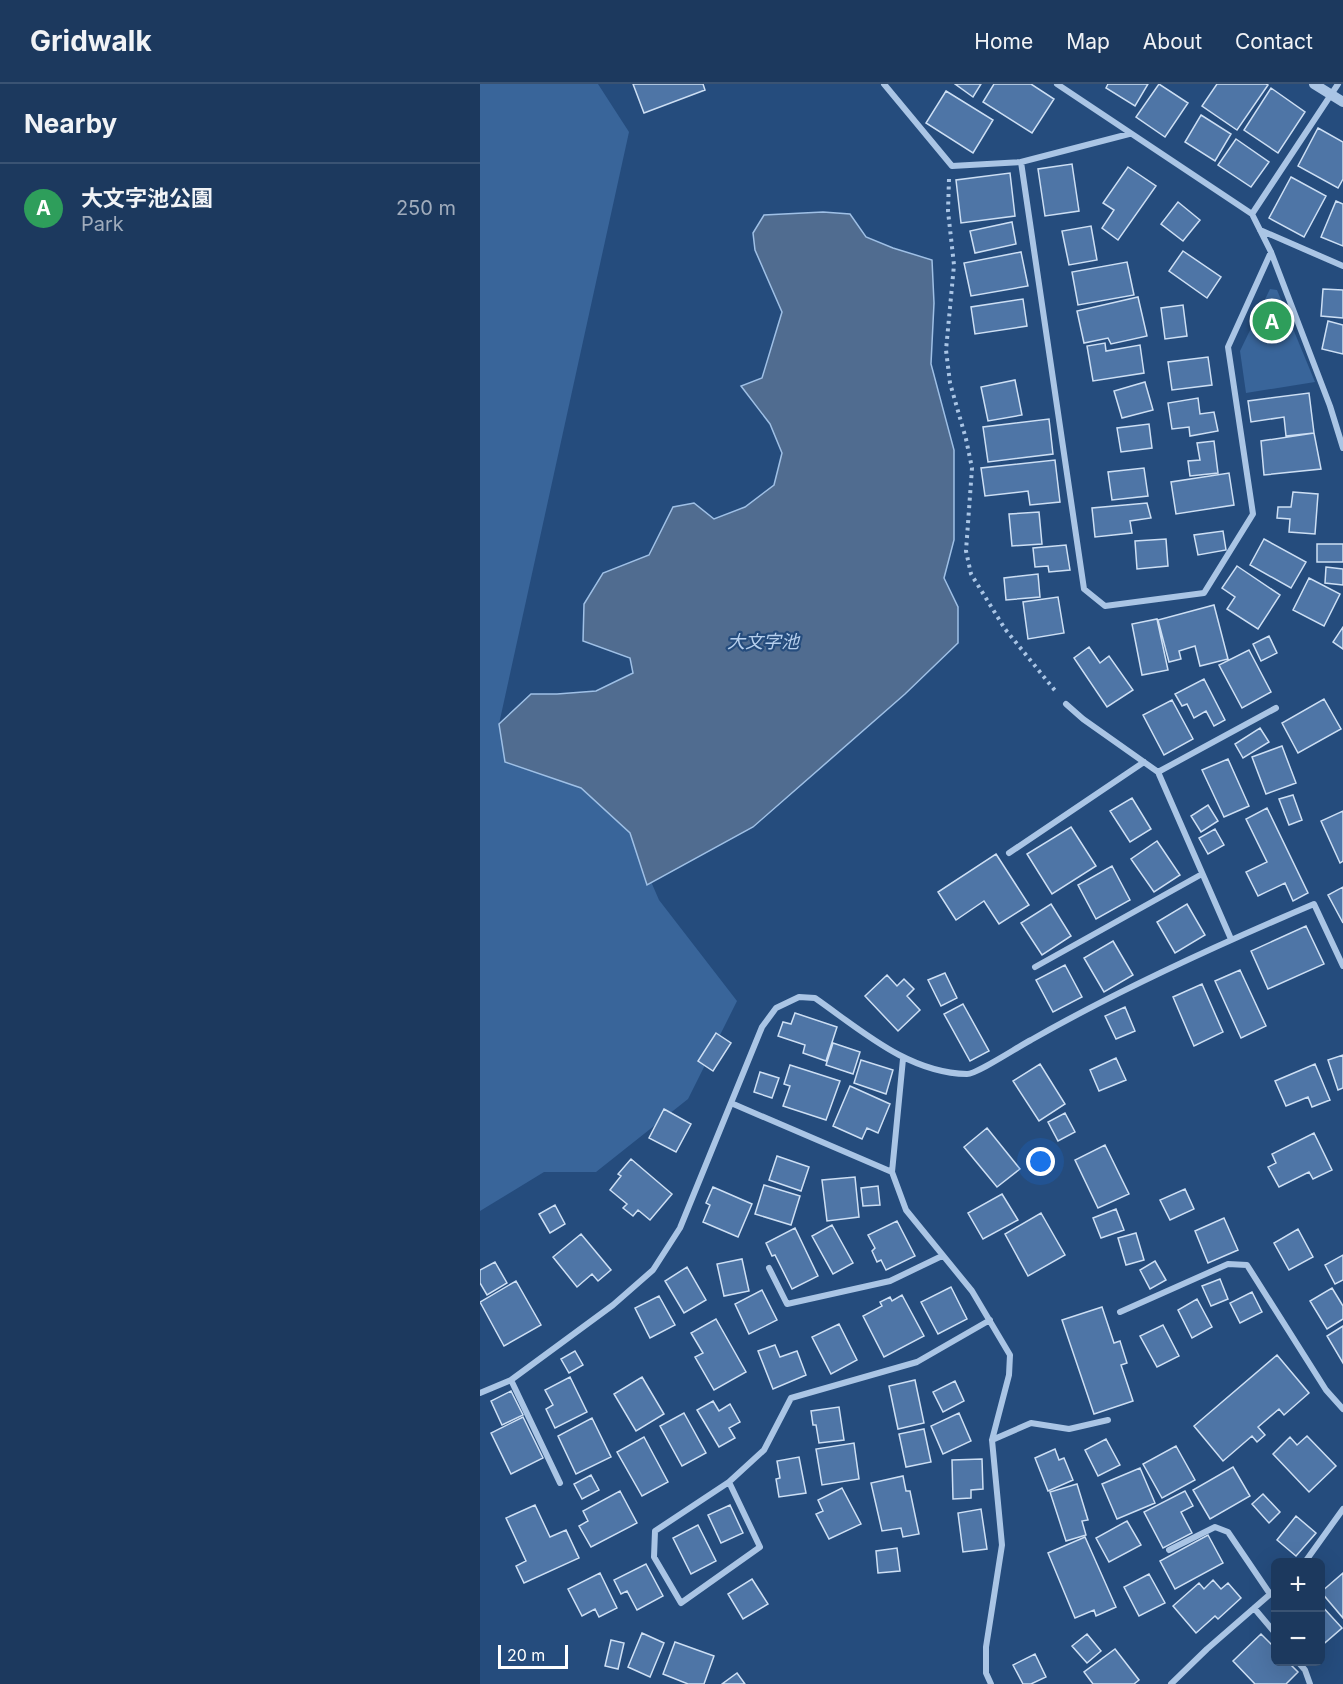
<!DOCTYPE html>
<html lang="en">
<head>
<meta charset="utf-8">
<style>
  :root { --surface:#1c395e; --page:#294467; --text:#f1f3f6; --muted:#a0acbc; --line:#3a5373; --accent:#eec96f }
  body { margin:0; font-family:Inter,"Noto Sans JP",sans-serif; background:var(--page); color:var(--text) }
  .controls { position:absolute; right:18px; bottom:18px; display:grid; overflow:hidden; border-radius:9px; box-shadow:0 6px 24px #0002 }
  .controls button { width:54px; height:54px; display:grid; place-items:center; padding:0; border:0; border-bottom:2px solid var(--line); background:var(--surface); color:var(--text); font:30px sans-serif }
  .scale { position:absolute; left:18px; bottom:15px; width:70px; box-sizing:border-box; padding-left:6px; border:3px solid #fff; border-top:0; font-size:16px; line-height:21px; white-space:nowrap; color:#fff; -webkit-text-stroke:4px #254c7d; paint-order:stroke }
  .you { position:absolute; left:561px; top:1078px; width:21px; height:21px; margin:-15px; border:4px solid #fff; border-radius:50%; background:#1a73e8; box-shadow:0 0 0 9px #1a73e833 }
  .badge { display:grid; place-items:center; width:39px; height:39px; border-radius:50%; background:var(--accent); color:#fff; font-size:20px; font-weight:700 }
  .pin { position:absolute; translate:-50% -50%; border:3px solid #fff; box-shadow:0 2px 6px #0006 }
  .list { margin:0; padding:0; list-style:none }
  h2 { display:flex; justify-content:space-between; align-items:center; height:78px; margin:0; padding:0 24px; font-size:26px }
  h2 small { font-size:20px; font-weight:400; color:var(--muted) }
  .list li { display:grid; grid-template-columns:39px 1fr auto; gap:18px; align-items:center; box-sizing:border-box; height:90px; padding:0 24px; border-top:2px solid var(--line) }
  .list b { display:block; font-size:22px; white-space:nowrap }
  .list p { margin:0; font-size:20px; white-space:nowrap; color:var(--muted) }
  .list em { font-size:20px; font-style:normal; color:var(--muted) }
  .map { position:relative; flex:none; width:863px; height:1600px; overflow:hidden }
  header { display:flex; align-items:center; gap:36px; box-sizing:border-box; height:84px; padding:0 30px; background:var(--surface); border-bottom:2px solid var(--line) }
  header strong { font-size:28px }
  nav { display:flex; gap:33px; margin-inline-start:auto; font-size:21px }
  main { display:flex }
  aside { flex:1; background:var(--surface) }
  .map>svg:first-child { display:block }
  .green { fill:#39659a }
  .water { fill:#506c90; stroke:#9fc0e6; stroke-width:1.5 }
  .building { fill:#4e75a6; stroke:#cddff4; stroke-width:1.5 }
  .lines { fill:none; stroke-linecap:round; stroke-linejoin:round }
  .path { stroke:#aac5e5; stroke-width:4; stroke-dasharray:3 4.5; stroke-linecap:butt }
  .minor { stroke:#aac5e5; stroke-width:6 }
  .tertiary { stroke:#aac5e5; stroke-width:10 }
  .labels { text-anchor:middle; stroke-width:4.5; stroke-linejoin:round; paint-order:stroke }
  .water-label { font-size:18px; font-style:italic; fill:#b6cfed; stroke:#254c7d }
</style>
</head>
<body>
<header>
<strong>Gridwalk</strong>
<nav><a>Home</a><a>Map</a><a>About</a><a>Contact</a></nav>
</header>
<main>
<aside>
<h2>Nearby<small></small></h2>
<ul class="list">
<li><span class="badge" style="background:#2e9e5b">A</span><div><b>大文字池公園</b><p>Park</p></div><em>250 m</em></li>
</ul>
</aside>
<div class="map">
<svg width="863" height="1600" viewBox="0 0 863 1600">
  <rect width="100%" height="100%" fill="#254c7d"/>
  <!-- green -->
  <path class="green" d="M 0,0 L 118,0 L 149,48 L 19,640 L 25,678 L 101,704 L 150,749 L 179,816 L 257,917 L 208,1015 L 116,1088 L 64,1088 L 0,1127 Z
    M 790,205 L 797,206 L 835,298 L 766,309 L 760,267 Z"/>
  <!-- water -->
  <path class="water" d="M 343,128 L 370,130 L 386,153 L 413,164 L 452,176 L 454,219 L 451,280 L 474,366 L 474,456 L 464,494 L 478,523 L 478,559 L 425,610 L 273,743 L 167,801 L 150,749 L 101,704 L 25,678 L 19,640 L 51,610 L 77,610 L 116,607 L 153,589 L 150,574 L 103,557 L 104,520 L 123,489 L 169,471 L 193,423 L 214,419 L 234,435 L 265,423 L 294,401 L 302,369 L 290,340 L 261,302 L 282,294 L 302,228 L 275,166 L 273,149 L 284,131 Z"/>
  <!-- building -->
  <path class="building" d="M 153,0 L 223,0 L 225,6 L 164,29 Z
    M 475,0 L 501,0 L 493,13 Z
    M 514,0 L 551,0 L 574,15 L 552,49 L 503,18 Z
    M 628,0 L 668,0 L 655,22 L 626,4 Z
    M 679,0 L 708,19 L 685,53 L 656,33 Z
    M 737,0 L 786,0 L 788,1 L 757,46 L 722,22 Z
    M 791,4 L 825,28 L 798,69 L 764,46 Z
    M 466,7 L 513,36 L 493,69 L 446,39 Z
    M 721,31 L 751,50 L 735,77 L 705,58 Z
    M 838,44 L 863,58 L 863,95 L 858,104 L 818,82 Z
    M 756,55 L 789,78 L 771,103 L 738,81 Z
    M 592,80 L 599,127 L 565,132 L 558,85 Z
    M 648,83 L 676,102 L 638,156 L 622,144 L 634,126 L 623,119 Z
    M 530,89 L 535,132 L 481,139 L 476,96 Z
    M 811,93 L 846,112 L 824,153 L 789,134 Z
    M 856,117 L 863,120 L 863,162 L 841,153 Z
    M 698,118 L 720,136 L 703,157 L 681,140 Z
    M 532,138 L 536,160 L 495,169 L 490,147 Z
    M 611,142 L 617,176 L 589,181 L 582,147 Z
    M 703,167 L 741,193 L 727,214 L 689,187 Z
    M 541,168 L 548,202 L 491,212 L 484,179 Z
    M 647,178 L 654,211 L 598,221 L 592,188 Z
    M 843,205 L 863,206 L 863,234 L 841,232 Z
    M 658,213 L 667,252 L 631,260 L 628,254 L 604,259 L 597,227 Z
    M 543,215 L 547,242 L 495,250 L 491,223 Z
    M 703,221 L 707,252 L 685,255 L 681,224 Z
    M 848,237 L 863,241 L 863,270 L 842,265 Z
    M 625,259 L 626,267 L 660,261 L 664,289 L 613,297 L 607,262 Z
    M 728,273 L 732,301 L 692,306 L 688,278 Z
    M 535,296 L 542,331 L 508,337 L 501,303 Z
    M 665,298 L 673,326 L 642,334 L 634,307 Z
    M 829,309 L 834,349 L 806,352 L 804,333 L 771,338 L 768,317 Z
    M 718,314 L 720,330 L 734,328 L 738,347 L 710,352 L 709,343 L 692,345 L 688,319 Z
    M 569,335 L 573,370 L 508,378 L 503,343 Z
    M 669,340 L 672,364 L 641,368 L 637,344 Z
    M 834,349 L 841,385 L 784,391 L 781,357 Z
    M 734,357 L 738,389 L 710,392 L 708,377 L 720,376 L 717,359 Z
    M 575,376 L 580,418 L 550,421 L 548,407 L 505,412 L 501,384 Z
    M 664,384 L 668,412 L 632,416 L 628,388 Z
    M 749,389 L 754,421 L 696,430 L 691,398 Z
    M 813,408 L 838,410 L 835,450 L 809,448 L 810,435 L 797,434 L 798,423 L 811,423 Z
    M 667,419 L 671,434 L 650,437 L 652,449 L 615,453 L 612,424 Z
    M 559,428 L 562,460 L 532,462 L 529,430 Z
    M 743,447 L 746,466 L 718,471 L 714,451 Z
    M 686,455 L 688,482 L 657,485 L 655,457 Z
    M 784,455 L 826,478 L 811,504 L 770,481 Z
    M 837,460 L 863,460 L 863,478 L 837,478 Z
    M 586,461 L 590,486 L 569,488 L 568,482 L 555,483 L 553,464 Z
    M 757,482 L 800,511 L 778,545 L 747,525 L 755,513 L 742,504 Z
    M 846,483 L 863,485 L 863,501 L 845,499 Z
    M 558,490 L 560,513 L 526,516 L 524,494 Z
    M 829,494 L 860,510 L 844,542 L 813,526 Z
    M 578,513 L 584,549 L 548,555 L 543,518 Z
    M 734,521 L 748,575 L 720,582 L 715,562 L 699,567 L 701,575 L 689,578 L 678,536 Z
    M 677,535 L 688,586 L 662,591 L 652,540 Z
    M 863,543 L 863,565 L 853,558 Z
    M 789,552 L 797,569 L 781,577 L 773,560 Z
    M 609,563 L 620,579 L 629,572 L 653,606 L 627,623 L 594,574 Z
    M 769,566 L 791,608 L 762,624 L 739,581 Z
    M 724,595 L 745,636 L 734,642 L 726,627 L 714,634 L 707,620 L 702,622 L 695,610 Z
    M 844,615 L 861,645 L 818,669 L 802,639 Z
    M 692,616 L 713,655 L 684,671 L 663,631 Z
    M 780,644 L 789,658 L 763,674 L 755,660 Z
    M 802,662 L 816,699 L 786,710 L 772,673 Z
    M 748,675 L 769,722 L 744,733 L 722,686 Z
    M 813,711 L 822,736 L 809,741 L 799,715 Z
    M 652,714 L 671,745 L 650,758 L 630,727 Z
    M 728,721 L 738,737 L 721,748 L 711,732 Z
    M 787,724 L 828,809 L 813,817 L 805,799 L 778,812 L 766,788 L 787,778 L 766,735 Z
    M 863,727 L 863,777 L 860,779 L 841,737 Z
    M 591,743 L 616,782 L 572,810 L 547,770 Z
    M 735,745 L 744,761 L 728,770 L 719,754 Z
    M 677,757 L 700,791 L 674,808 L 651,775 Z
    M 516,770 L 549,821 L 519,840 L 504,817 L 476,836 L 458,808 Z
    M 632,782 L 650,816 L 616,835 L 598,801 Z
    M 863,803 L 863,839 L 848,811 Z
    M 571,820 L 591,852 L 562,871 L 541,839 Z
    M 707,820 L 725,851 L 695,869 L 677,838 Z
    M 826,842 L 844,880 L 788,905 L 771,867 Z
    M 633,857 L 653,891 L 624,908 L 604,874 Z
    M 585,881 L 602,913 L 573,928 L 556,896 Z
    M 760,886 L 786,942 L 761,954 L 735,897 Z
    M 465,889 L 477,914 L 461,922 L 448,896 Z
    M 407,891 L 417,902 L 424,895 L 434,905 L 427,912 L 440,926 L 418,947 L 385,912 Z
    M 722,900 L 743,948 L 714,962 L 693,913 Z
    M 483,920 L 509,967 L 490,977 L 464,930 Z
    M 645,923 L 655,947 L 636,955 L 625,932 Z
    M 315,929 L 357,943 L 346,977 L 323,969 L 325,961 L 298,952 L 303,938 L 311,940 Z
    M 236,949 L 251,959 L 233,987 L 218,977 Z
    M 353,959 L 380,968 L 373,990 L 346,981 Z
    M 863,971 L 863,1004 L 858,1006 L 848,976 Z
    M 636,974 L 646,996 L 619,1007 L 610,986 Z
    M 381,976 L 413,986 L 406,1010 L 374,999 Z
    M 560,980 L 585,1020 L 559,1037 L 533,997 Z
    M 835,980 L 850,1016 L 832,1023 L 828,1013 L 806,1022 L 795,997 Z
    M 310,981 L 360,997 L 346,1036 L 303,1022 L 310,1002 L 304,1000 Z
    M 280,988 L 299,994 L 292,1014 L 274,1008 Z
    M 370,1002 L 410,1020 L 398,1049 L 387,1044 L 382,1055 L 353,1042 Z
    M 184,1025 L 211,1040 L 196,1068 L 169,1054 Z
    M 585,1029 L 595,1048 L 578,1057 L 568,1038 Z
    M 507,1044 L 540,1085 L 517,1103 L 484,1063 Z
    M 834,1049 L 852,1086 L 833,1095 L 829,1088 L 799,1103 L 788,1083 L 796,1079 L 792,1070 Z
    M 625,1061 L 649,1110 L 618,1124 L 595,1076 Z
    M 297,1072 L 329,1083 L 321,1107 L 289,1096 Z
    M 151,1075 L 192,1110 L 170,1136 L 158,1126 L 153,1132 L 143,1124 L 147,1120 L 130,1106 L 141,1092 L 138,1090 Z
    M 375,1093 L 379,1133 L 347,1137 L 342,1096 Z
    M 284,1101 L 320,1112 L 311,1141 L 275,1130 Z
    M 398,1102 L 400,1121 L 383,1122 L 381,1104 Z
    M 233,1103 L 272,1120 L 258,1153 L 223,1138 L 230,1121 L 226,1119 Z
    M 705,1105 L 714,1125 L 690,1136 L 680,1116 Z
    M 522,1110 L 538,1136 L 503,1155 L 488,1129 Z
    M 75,1121 L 85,1140 L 70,1149 L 59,1130 Z
    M 636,1125 L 644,1146 L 621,1154 L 613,1134 Z
    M 561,1129 L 585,1171 L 548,1192 L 525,1150 Z
    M 744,1134 L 758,1166 L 728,1179 L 715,1147 Z
    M 417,1137 L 435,1172 L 406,1186 L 401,1176 L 397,1178 L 392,1167 L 395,1164 L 388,1151 Z
    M 352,1141 L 373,1179 L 353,1190 L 332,1152 Z
    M 315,1144 L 338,1192 L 312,1205 L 295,1171 L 292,1172 L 286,1159 Z
    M 818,1145 L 833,1173 L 809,1186 L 794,1159 Z
    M 656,1149 L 664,1176 L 646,1181 L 638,1154 Z
    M 101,1150 L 131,1186 L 118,1197 L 112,1190 L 97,1203 L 73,1173 Z
    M 863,1171 L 863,1196 L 855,1200 L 845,1181 Z
    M 262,1175 L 269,1207 L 244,1212 L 237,1180 Z
    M 675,1177 L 686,1196 L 670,1205 L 660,1186 Z
    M 15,1178 L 27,1199 L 7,1211 L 0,1199 L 0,1186 Z
    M 207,1183 L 226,1216 L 204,1229 L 185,1197 Z
    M 740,1195 L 748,1215 L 731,1222 L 722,1202 Z
    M 36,1197 L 61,1241 L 24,1262 L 0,1218 Z
    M 471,1203 L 487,1235 L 458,1250 L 441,1218 Z
    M 852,1204 L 863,1222 L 863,1235 L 847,1245 L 830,1217 Z
    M 282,1206 L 297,1236 L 269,1250 L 255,1220 Z
    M 772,1208 L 782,1228 L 760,1239 L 750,1219 Z
    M 422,1211 L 444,1252 L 404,1273 L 383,1232 L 402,1222 L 400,1218 L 410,1213 L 412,1217 Z
    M 179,1212 L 195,1241 L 170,1254 L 155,1224 Z
    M 717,1215 L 732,1243 L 712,1254 L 698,1226 Z
    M 622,1223 L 634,1259 L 640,1257 L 647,1279 L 641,1281 L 653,1317 L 614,1330 L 582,1236 Z
    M 236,1235 L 266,1288 L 234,1306 L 215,1273 L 223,1269 L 211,1249 Z
    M 359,1240 L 377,1276 L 351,1290 L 332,1253 Z
    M 683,1241 L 699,1272 L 677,1283 L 660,1252 Z
    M 863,1242 L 863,1279 L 847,1252 Z
    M 295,1261 L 300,1273 L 317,1267 L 326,1291 L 293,1305 L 278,1267 Z
    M 95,1267 L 103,1281 L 89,1289 L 81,1275 Z
    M 797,1271 L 829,1309 L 804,1331 L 799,1325 L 778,1343 L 785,1351 L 777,1358 L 772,1352 L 743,1377 L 714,1342 Z
    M 90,1293 L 107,1328 L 75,1344 L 66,1325 L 73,1321 L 65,1306 Z
    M 162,1293 L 184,1330 L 156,1347 L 134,1310 Z
    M 435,1296 L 444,1339 L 418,1345 L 409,1302 Z
    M 475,1297 L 484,1317 L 463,1328 L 453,1308 Z
    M 31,1307 L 43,1331 L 22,1341 L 11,1317 Z
    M 233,1317 L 239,1327 L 250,1320 L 260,1338 L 249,1344 L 255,1354 L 239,1363 L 217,1326 Z
    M 359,1323 L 364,1356 L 339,1359 L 336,1341 L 333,1341 L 331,1327 Z
    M 204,1329 L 226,1369 L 202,1382 L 180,1342 Z
    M 479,1329 L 491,1357 L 463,1370 L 451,1342 Z
    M 43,1333 L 63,1374 L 31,1390 L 11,1349 Z
    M 112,1334 L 131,1373 L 96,1390 L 78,1352 Z
    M 444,1345 L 451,1378 L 426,1383 L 419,1350 Z
    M 827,1352 L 856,1382 L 829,1408 L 793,1370 L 810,1353 L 817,1361 Z
    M 164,1353 L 188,1398 L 162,1412 L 137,1368 Z
    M 626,1355 L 640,1381 L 618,1392 L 605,1366 Z
    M 374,1359 L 379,1395 L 342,1401 L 336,1365 Z
    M 696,1362 L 715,1396 L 682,1414 L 663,1380 Z
    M 575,1365 L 579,1376 L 584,1374 L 593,1396 L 568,1407 L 555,1374 Z
    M 319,1373 L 326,1409 L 299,1413 L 296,1395 L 300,1394 L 297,1377 Z
    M 502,1375 L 503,1405 L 491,1406 L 491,1414 L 473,1415 L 472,1376 Z
    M 753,1383 L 770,1412 L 730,1435 L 713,1406 Z
    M 660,1384 L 675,1419 L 637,1435 L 622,1400 Z
    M 111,1391 L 119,1406 L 102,1415 L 94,1400 Z
    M 423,1392 L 426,1407 L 430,1407 L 439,1450 L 423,1453 L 421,1444 L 402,1447 L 391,1399 Z
    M 597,1400 L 608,1436 L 602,1437 L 606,1451 L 586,1457 L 570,1408 Z
    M 362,1404 L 381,1440 L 349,1455 L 336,1430 L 343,1427 L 338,1416 Z
    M 140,1407 L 157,1439 L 111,1463 L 99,1442 L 108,1437 L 103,1427 Z
    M 705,1407 L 713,1422 L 701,1428 L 712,1449 L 683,1464 L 664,1428 Z
    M 783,1410 L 800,1428 L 789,1439 L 772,1420 Z
    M 55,1421 L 70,1453 L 86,1446 L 99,1474 L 44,1499 L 36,1482 L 46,1477 L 26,1434 Z
    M 250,1421 L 263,1449 L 241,1459 L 228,1431 Z
    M 501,1425 L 507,1465 L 483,1468 L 478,1429 Z
    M 816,1432 L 836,1449 L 816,1472 L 797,1456 Z
    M 647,1437 L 661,1461 L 629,1478 L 616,1454 Z
    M 218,1441 L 236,1477 L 211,1490 L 193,1454 Z
    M 728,1451 L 743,1479 L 695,1505 L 680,1477 Z
    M 605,1453 L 636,1523 L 616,1532 L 614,1526 L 595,1534 L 568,1469 Z
    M 417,1464 L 420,1487 L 398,1489 L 396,1467 Z
    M 166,1480 L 183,1512 L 157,1526 L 147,1507 L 141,1510 L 134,1496 Z
    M 120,1489 L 137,1524 L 119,1533 L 115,1525 L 102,1532 L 88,1505 Z
    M 863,1489 L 863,1534 L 841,1508 Z
    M 669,1490 L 685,1519 L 659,1532 L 644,1503 Z
    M 272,1495 L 288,1520 L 263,1535 L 248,1510 Z
    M 733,1496 L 741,1505 L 748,1499 L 761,1514 L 738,1535 L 735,1532 L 716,1549 L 693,1522 L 719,1499 L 724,1505 Z
    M 840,1520 L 862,1544 L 840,1563 Z
    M 162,1549 L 184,1559 L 170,1593 L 148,1583 Z
    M 607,1550 L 621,1567 L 607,1579 L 592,1562 Z
    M 781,1550 L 796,1565 L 796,1578 L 808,1578 L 818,1588 L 806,1600 L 775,1600 L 753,1577 Z
    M 131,1556 L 144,1559 L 138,1585 L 125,1582 Z
    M 195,1558 L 234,1572 L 224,1600 L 208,1600 L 183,1590 Z
    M 635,1565 L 659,1596 L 654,1600 L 613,1600 L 604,1588 Z
    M 555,1570 L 566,1593 L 551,1600 L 543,1600 L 533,1581 Z
    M 257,1589 L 265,1600 L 242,1600 Z"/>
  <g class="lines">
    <!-- path -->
    <path class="path" d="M 469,95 L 468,127 L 474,181 L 466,266 L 470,299 L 486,355 L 492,384 L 486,467 L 491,490 L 525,545 L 577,609"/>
    <!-- minor -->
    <path class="minor" d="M 404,0 L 472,82 L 541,78
      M 577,0 L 772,130 L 791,168 L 850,322 L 863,364
      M 649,50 L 541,78 L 604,505 L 625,522 L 724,509 L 773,430 L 748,263 L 791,168
      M 772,130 L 858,0
      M 780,146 L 863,182
      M 586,620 L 603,635 L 678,688 L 751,855
      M 678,688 L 796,624
      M 529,769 L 664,678
      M 555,883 L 722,790
      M 423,975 L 412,1088 L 426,1126 L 492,1207 L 530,1271 L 529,1291 L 512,1356 L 522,1461 L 506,1563 L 506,1589 L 511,1600
      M 251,1019 L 412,1088
      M 289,1184 L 307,1220 L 410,1197 L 462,1172
      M 640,1228 L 748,1180 L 767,1181 L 846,1306 L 863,1325
      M 31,1296 L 80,1399
      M 0,1309 L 31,1296 L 133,1221 L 173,1186 L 200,1144 L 282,943 L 296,924 L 319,913 L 335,914 C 381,946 428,989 487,990 C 497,990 539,962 551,956 C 642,904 737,861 834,820 L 863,882
      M 512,1356 L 551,1339 L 589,1345 L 628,1336
      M 249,1398 L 280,1463 L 201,1519 L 174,1473 L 175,1447 L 249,1398 L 284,1366 L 311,1314 L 437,1278 L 510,1236
      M 689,1466 L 735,1443 L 748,1448 L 790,1510
      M 825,1478 L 863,1425
      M 774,1524 L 796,1550
      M 818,1578 L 825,1586 L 830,1600
      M 691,1600 L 727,1565 L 796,1505"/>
    <!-- tertiary -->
    <path class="tertiary" d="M 834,0 L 863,18"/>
  </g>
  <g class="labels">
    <!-- water labels -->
    <g class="water-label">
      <text x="283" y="564">大文字池</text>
    </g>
  </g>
</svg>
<div class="controls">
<button>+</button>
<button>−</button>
</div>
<div class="scale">20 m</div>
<div class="you"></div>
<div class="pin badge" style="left:792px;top:237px;background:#2e9e5b">A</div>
</div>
</main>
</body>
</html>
